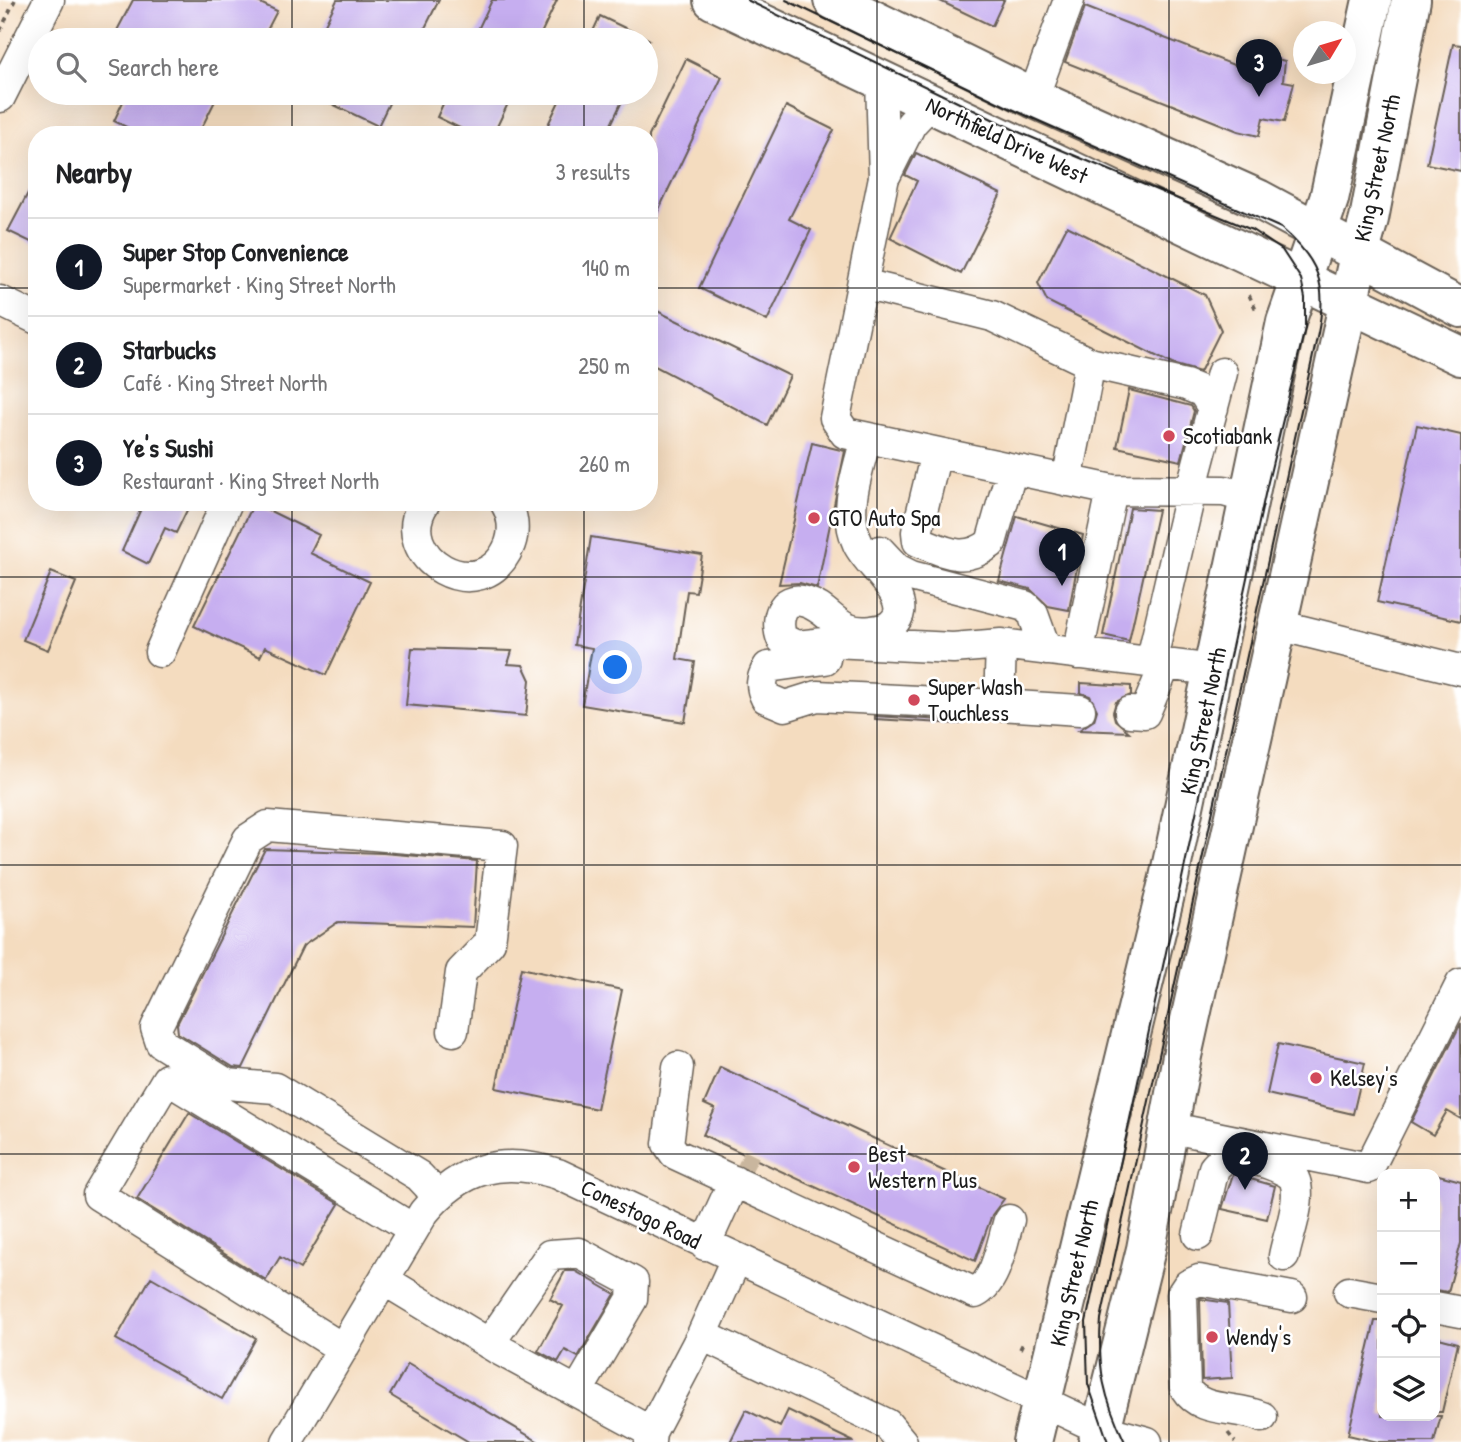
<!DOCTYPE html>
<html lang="en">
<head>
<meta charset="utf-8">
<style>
  :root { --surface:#fff; --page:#f6f6f6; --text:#202124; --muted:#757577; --line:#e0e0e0; --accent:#111827 }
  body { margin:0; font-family:"Patrick Hand",sans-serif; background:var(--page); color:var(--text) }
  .controls { position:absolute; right:21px; bottom:21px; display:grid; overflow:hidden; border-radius:14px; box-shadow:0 7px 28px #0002 }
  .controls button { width:63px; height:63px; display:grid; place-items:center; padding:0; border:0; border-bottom:2px solid var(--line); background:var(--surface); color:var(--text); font:35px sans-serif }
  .compass { position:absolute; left:1293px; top:21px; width:63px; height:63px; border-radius:50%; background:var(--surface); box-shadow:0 7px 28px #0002; rotate:52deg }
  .you { position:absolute; left:616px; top:668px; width:24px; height:24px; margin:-18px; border:5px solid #fff; border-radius:50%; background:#1a73e8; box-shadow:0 0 0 10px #1a73e833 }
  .badge { display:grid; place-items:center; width:46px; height:46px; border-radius:50%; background:var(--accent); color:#fff; font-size:23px; font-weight:700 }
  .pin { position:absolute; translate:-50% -58px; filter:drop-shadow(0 2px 4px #0008) }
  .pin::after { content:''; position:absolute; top:37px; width:24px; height:21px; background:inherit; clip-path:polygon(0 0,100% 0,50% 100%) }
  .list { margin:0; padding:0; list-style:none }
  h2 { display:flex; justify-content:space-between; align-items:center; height:91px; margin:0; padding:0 28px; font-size:30px }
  h2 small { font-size:23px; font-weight:400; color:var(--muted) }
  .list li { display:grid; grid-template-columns:46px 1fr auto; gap:21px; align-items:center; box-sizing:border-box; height:98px; padding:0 28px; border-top:2px solid var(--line) }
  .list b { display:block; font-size:26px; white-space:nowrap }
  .list p { margin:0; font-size:23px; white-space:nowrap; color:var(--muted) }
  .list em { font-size:23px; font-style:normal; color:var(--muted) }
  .icon { flex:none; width:38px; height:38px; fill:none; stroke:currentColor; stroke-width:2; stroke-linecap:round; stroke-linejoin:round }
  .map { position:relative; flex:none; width:1461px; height:1442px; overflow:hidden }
  .search { position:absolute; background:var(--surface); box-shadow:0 7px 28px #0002; left:28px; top:28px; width:630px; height:77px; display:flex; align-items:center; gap:18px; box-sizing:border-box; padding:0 24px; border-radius:38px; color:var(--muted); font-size:26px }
  .panel { position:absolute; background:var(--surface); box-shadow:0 7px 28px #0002; left:28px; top:126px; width:630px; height:385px; border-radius:28px }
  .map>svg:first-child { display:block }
  .building { fill:#c6aef0 }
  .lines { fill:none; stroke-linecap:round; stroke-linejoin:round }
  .minor-tunnel { stroke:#c9b69e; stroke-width:30; stroke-dasharray:30 15; stroke-linecap:butt }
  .minor-casing { stroke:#685f55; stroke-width:33 }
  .major-casing { stroke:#685f55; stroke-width:42 }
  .path { stroke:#685f55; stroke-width:3.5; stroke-dasharray:5 5; stroke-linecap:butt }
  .minor { stroke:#fff; stroke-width:30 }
  .major { stroke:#fff; stroke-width:38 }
  .tram { stroke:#1c1c1c; stroke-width:2 }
  .grid { fill:none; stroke:#1c1c1c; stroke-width:2; stroke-opacity:0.55 }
  .poi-dot { fill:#d1495b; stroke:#fff; stroke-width:2.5 }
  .labels { text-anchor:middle; stroke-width:5; stroke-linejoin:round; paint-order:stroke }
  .street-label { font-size:23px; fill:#1c1c1c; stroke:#fff }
  .poi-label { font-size:23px; fill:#1c1c1c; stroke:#fff; text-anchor:start }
</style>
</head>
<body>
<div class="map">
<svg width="1461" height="1442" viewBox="0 0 1461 1442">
  <rect width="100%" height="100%" fill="#fff"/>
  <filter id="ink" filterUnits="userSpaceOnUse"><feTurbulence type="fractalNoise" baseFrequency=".0143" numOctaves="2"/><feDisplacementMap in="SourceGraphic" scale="14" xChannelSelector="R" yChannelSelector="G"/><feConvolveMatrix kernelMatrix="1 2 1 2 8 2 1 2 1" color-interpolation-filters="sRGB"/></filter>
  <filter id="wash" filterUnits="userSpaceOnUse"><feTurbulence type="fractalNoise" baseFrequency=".00686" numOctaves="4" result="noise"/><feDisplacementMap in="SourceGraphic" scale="28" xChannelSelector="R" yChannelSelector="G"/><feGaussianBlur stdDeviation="1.57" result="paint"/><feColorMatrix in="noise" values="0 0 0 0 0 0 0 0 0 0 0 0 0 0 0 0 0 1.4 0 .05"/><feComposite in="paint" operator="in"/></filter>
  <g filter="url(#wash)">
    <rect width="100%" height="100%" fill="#f4dcbf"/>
    <g id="blocks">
      <!-- building -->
      <path class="building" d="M 133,0 L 254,0 L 277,11 L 262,40 L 112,40 Z
        M 337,0 L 439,0 L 419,40 L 317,40 Z
        M 492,0 L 557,0 L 538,40 L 473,40 Z
        M 938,0 L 1004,0 L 992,26 Z
        M 1085,7 L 1236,66 L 1237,61 L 1246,63 L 1250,52 L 1285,61 L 1283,81 L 1294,83 L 1284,122 L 1263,118 L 1259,136 L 1238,131 L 1065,62 Z
        M 600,16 L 650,40 L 589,40 Z
        M 1453,44 L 1461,45 L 1461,171 L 1427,164 Z
        M 686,59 L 722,77 L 649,230 L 649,136 Z
        M 127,93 L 219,93 L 198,135 L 143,135 L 114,121 Z
        M 309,93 L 394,93 L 378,126 Z
        M 448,93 L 513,93 L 493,135 L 474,135 L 437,117 Z
        M 563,93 L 626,93 L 606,135 L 543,135 Z
        M 786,106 L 834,130 L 789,219 L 811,230 L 767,321 L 699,288 Z
        M 916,153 L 1001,194 L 961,274 L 890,238 L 917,181 L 905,175 Z
        M 37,176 L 37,245 L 8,231 Z
        M 1067,226 L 1205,295 L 1221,330 L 1200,372 L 1172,364 L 1047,301 L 1038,283 Z
        M 649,307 L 790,376 L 767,425 L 649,363 Z
        M 1129,390 L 1191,406 L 1194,411 L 1181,461 L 1117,447 Z
        M 1417,425 L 1461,435 L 1461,621 L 1377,602 Z
        M 812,443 L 845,451 L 817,588 L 800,583 L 779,584 Z
        M 144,502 L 191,502 L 176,533 L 165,528 L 148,564 L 122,551 Z
        M 254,503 L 319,535 L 310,553 L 370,582 L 326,675 L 265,647 L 260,657 L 194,626 Z
        M 1130,508 L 1158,510 L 1129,641 L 1103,635 Z
        M 1017,516 L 1083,535 L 1069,610 L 1048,606 L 1030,589 L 999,581 Z
        M 591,537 L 702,555 L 696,592 L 687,591 L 677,659 L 695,662 L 685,722 L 582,705 L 592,648 L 574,645 Z
        M 51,572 L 76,582 L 48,650 L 23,640 Z
        M 412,648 L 512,651 L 508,664 L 523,665 L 530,680 L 526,716 L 406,705 Z
        M 1081,683 L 1131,686 L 1131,695 L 1116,702 L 1113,712 L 1115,720 L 1129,732 L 1079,730 L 1094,720 L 1097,710 L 1090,696 L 1081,693 Z
        M 875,716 L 961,721 L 960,724 L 875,719 Z
        M 265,849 L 383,853 L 477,861 L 473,927 L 338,922 L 303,946 L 243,1068 L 233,1067 L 178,1033 L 177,1024 Z
        M 521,968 L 622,990 L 597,1109 L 496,1088 Z
        M 1461,1023 L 1461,1119 L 1447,1111 L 1433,1135 L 1411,1122 Z
        M 1278,1044 L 1365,1063 L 1353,1114 L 1267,1094 Z
        M 720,1067 L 1004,1199 L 992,1215 L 975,1261 L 703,1135 L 715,1109 L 704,1104 Z
        M 189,1113 L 339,1204 L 300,1269 L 280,1257 L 266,1280 L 137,1199 Z
        M 1233,1174 L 1275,1186 L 1267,1219 L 1222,1209 Z
        M 1435,1174 L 1461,1181 L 1461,1243 L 1448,1292 L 1435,1290 Z
        M 565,1271 L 575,1271 L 615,1294 L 578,1357 L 565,1350 L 558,1362 L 538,1351 L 563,1306 L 550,1299 Z
        M 151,1277 L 256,1338 L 222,1399 L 116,1339 Z
        M 1200,1299 L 1228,1303 L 1232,1378 L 1202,1380 Z
        M 1375,1321 L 1382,1321 L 1382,1416 L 1441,1416 L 1434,1442 L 1378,1442 L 1348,1435 Z
        M 1435,1337 L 1458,1343 L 1442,1412 L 1435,1412 Z
        M 408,1364 L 539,1442 L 469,1442 L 390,1395 Z
        M 746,1410 L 780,1427 L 788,1410 L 854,1442 L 730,1442 Z"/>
    </g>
  </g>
  <g filter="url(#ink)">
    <use href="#blocks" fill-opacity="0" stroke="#685f55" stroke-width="2"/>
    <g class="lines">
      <!-- minor-tunnel -->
      <path class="minor-tunnel" d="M 738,1164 L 752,1171"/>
      <defs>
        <path id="minor" d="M 881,80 L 884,177 L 835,418 L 845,433 L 1112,490 L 1224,491 L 1249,498
          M 0,97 L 49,0
          M 1033,98 L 1069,0
          M 886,174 L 911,124 L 930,104
          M 863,284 L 992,316 L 1090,363 L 1067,481
          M 0,301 L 37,319
          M 1090,363 L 1186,385 L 1203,392 L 1213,408
          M 866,438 C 858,472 842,510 858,544 C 868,566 918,601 892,624 C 887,629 879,630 872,631 C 837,636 832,610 806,602 C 780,594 775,622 782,639 L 797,646 L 833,642 L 953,648 L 1001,644 L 1214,670
          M 936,453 L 917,532 L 918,541 C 946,552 964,564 991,543 L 1012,469
          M 425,502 C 387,557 483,613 510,544 C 515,530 513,514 505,502
          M 880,551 L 897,569 L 911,576 L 1025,606 L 1033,614 L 1046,650
          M 1278,625 L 1461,670
          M 1001,644 L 999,705 L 1080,710
          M 160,652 L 227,502
          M 1078,654 L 1112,490
          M 825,659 L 768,667 C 761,679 760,686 766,698 L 785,706 L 817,696 L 999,705
          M 1151,663 L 1191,490 L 1222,373
          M 1130,712 L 1145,713 L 1165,665
          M 678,1067 L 668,1144 L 675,1154 L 975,1293 C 997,1282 1002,1242 1009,1220
          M 1167,1127 L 1369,1168 L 1461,984
          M 438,1196 L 419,1176 L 275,1088 L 227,1084 L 161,1043 L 156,1028 L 248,839 L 268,826 L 502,846 L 490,942 L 461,972 L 453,1031
          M 1198,1235 L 1214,1168 C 1219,1163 1224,1157 1232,1156 C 1245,1155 1292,1168 1295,1181 C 1302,1201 1288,1235 1284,1256
          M 705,1245 L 734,1181
          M 384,1280 L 496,1348 L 651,1432
          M 1349,1292 L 1382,1298
          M 1435,1307 L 1461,1312
          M 702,1335 L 887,1424 L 902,1442
          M 489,1344 L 550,1255 L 579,1253 L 633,1282 L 632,1299 L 577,1392
          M 343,1349 L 98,1195 L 167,1079 L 413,1229
          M 1262,1417 C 1235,1405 1201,1414 1185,1388 L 1182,1294 L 1188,1285 L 1199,1280 L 1292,1297
          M 287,1442 L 424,1212 C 462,1166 502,1157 558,1174 L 1103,1430 L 1147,1442
          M 650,1442 L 651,1432 L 702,1335 L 736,1259"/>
        <path id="major" d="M 713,0 L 1461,356
          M 833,0 L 1033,98 L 1258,199 L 1461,308
          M 1032,1442 L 1169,878 L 1286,322 L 1329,199 L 1372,0
          M 1098,1442 L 1146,1249 L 1182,1056 L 1359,255 L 1369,219 L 1411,0"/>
      </defs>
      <!-- minor casing -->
      <use href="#minor" class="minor-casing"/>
      <!-- major casing -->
      <use href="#major" class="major-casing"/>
      <!-- path -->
      <path class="path" d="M 0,31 L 15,0
        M 1249,295 L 1257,312
        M 1020,1349 L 1024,1341
        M 1228,1433 L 1235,1442"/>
      <!-- minor -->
      <use href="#minor" class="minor"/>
      <!-- major -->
      <use href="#major" class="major"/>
      <!-- tram -->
      <path class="tram" d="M 747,0 L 1021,133 L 1252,230 L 1282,250 L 1301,279 L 1305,298 L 1305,328 L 1266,490 L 1086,1322 L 1088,1384 L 1108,1442
        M 786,0 L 1012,109 L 1281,228 C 1318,259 1328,284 1318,333 L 1101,1319 C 1097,1368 1104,1398 1125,1442"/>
    </g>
  </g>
  <!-- grid -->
  <path class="grid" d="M 292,0 L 292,40M 584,0 L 584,40M 877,0 L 877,1442M 1169,0 L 1169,1442M 292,93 L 292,135M 584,93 L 584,135M 0,288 L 37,288M 649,288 L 1461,288M 292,502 L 292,1442M 584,502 L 584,1442M 0,577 L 1461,577M 0,865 L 1461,865M 0,1154 L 1461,1154"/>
  <!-- markers -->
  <g class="poi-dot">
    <circle cx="1169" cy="436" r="7"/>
    <circle cx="814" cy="518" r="7"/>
    <circle cx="914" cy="700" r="7"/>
    <circle cx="1316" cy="1078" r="7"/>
    <circle cx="854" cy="1167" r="7"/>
    <circle cx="1212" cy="1337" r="7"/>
  </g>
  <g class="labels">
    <!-- street labels -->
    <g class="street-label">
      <text transform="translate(1007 140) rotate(25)" y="8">Northfield Drive West</text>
      <text transform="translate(1377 168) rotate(-78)" y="8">King Street North</text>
      <text transform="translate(1203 721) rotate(-78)" y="8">King Street North</text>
      <text transform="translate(641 1214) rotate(26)" y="8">Conestogo Road</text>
      <text transform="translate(1074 1273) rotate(-77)" y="8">King Street North</text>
    </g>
    <!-- poi labels -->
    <g class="poi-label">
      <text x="1183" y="444">Scotiabank</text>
      <text x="828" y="526">GTO Auto Spa</text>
      <text x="928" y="695">Super Wash<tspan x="928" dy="26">Touchless</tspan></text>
      <text x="1330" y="1086">Kelsey's</text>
      <text x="868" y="1162">Best<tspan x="868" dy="26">Western Plus</tspan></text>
      <text x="1226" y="1345">Wendy's</text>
    </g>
  </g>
</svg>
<div class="controls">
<button>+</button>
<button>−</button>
<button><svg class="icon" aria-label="locate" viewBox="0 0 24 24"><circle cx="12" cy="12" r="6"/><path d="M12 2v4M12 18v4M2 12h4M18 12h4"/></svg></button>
<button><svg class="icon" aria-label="layers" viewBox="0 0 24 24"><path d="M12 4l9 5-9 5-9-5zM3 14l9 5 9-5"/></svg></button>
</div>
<svg class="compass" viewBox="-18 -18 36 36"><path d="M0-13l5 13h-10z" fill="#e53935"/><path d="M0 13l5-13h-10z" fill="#757577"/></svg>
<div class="you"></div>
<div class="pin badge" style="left:1062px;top:586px">1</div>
<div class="pin badge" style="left:1245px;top:1190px">2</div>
<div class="pin badge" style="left:1259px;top:97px">3</div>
<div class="search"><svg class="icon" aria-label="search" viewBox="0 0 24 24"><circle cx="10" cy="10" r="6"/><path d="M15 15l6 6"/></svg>Search here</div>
<section class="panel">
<h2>Nearby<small>3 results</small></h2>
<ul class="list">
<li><span class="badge">1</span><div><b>Super Stop Convenience</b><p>Supermarket · King Street North</p></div><em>140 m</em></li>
<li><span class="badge">2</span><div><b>Starbucks</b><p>Café · King Street North</p></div><em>250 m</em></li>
<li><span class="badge">3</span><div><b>Ye's Sushi</b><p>Restaurant · King Street North</p></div><em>260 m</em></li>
</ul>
</section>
</div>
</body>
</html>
